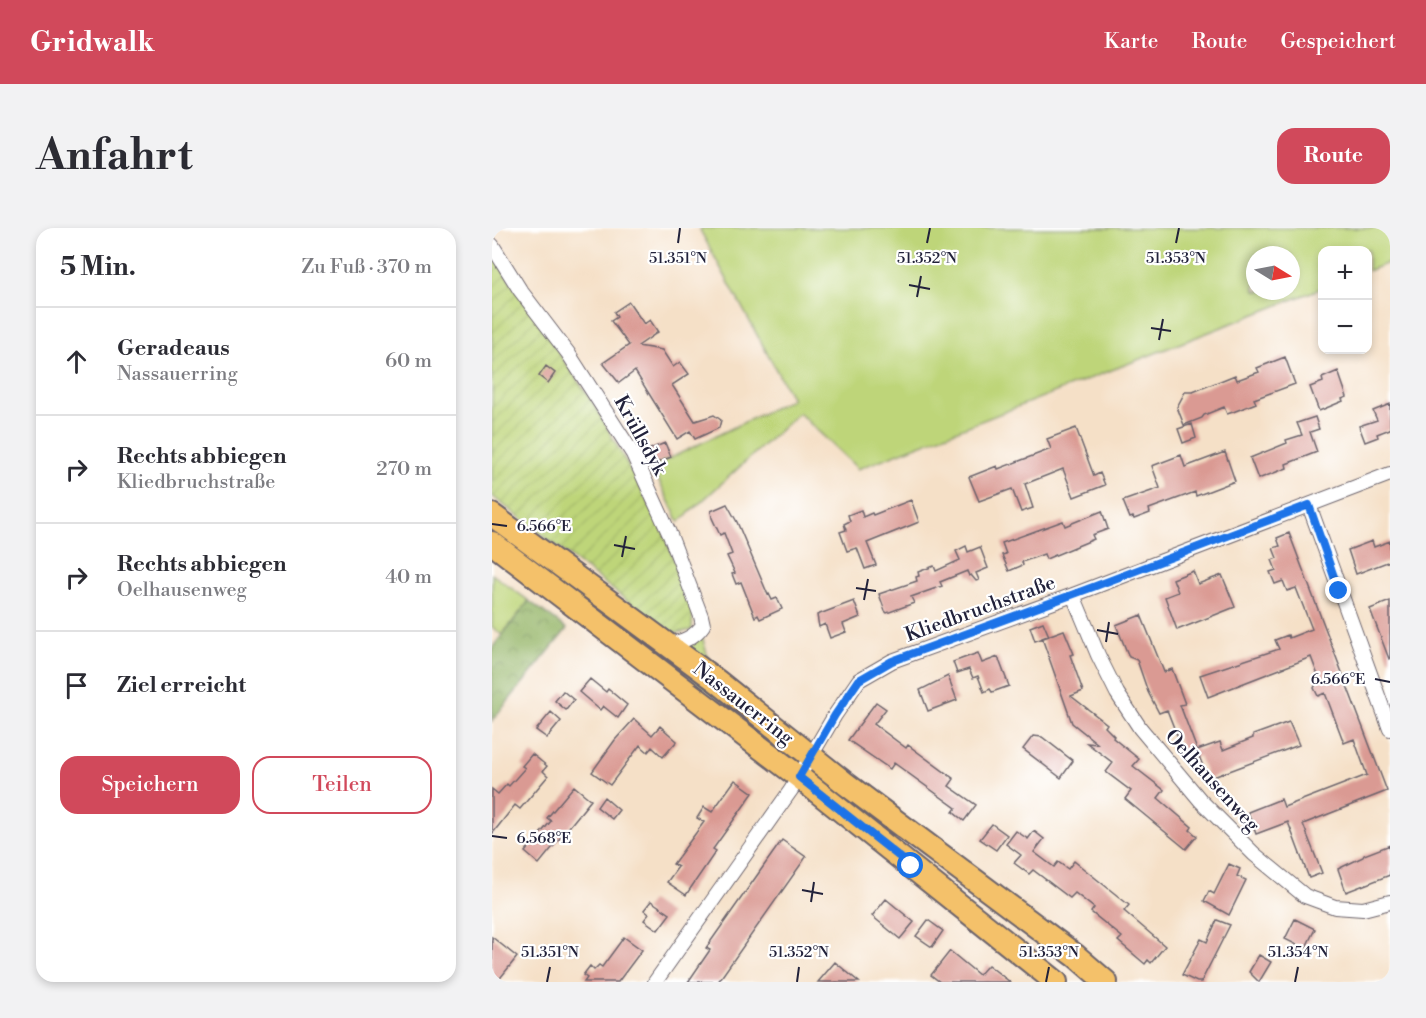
<!DOCTYPE html>
<html lang="de">
<head>
<meta charset="utf-8">
<style>
  :root { --surface:#fff; --page:#f2f2f3; --text:#2b2b33; --muted:#7c7c81; --line:#e1e1e2; --accent:#d1495b }
  body { margin:0; font-family:"Libre Bodoni",serif; background:var(--page); color:var(--text) }
  .controls { position:absolute; right:18px; top:18px; display:grid; overflow:hidden; border-radius:12px; box-shadow:0 3px 9px #0003 }
  .controls button { width:54px; height:54px; display:grid; place-items:center; padding:0; border:0; border-bottom:2px solid var(--line); background:var(--surface); color:var(--text); font:30px sans-serif }
  .compass { position:absolute; left:754px; top:18px; width:54px; height:54px; border-radius:50%; background:var(--surface); box-shadow:0 3px 9px #0003; rotate:100deg }
  .stop { position:absolute; width:18px; height:18px; margin:-14px; border:4px solid #1a73e8; border-radius:50%; background:#fff }
  .stop.end { background:#1a73e8; border-color:#fff; box-shadow:0 2px 6px #0008 }
  .list { margin:0; padding:0; list-style:none }
  h2 { display:flex; justify-content:space-between; align-items:center; height:78px; margin:0; padding:0 24px; font-size:26px }
  h2 small { font-size:20px; font-weight:400; color:var(--muted) }
  .list li { display:grid; grid-template-columns:39px 1fr auto; gap:18px; align-items:center; box-sizing:border-box; height:108px; padding:0 24px; border-top:2px solid var(--line) }
  .list b { display:block; font-size:22px; white-space:nowrap }
  .list p { margin:0; font-size:20px; white-space:nowrap; color:var(--muted) }
  .list em { font-size:20px; font-style:normal; color:var(--muted) }
  .actions { display:flex; gap:12px; padding:18px 24px }
  .actions a { flex:1; padding:14px 0; border:2px solid var(--accent); border-radius:18px; text-align:center; font-size:21px; color:var(--accent) }
  .actions .main { background:var(--accent); color:#fff }
  .icon { flex:none; width:33px; height:33px; fill:none; stroke:currentColor; stroke-width:2; stroke-linecap:round; stroke-linejoin:round }
  .map { position:relative; flex:none; width:898px; height:754px; overflow:hidden; border-radius:18px }
  header { display:flex; align-items:center; gap:36px; box-sizing:border-box; height:84px; padding:0 30px; background:var(--accent); color:#fff }
  header strong { font-size:28px }
  nav { display:flex; gap:33px; margin-inline-start:auto; font-size:21px }
  .intro { display:flex; align-items:center; justify-content:space-between; box-sizing:border-box; height:144px; padding:0 36px }
  h1 { margin:0; font-size:42px }
  .button { padding:15px 27px; border-radius:18px; background:var(--accent); color:#fff; font-size:21px; font-weight:700 }
  main { display:flex; gap:36px; padding:0 36px }
  aside { flex:1; background:var(--surface); border-radius:18px; box-shadow:0 3px 9px #0003 }
  .map>svg:first-child { display:block }
  .grass { fill:#bed579; stroke:#707c5a; stroke-width:1.5; fill-rule:evenodd }
  .forest { fill:url(#forest-crowns); stroke:#5c6c52; stroke-width:1.5 }
  .garden { fill:url(#garden-furrows); stroke:#707c5a; stroke-width:1.5 }
  .building { fill:#da9a93 }
  .lines { fill:none; stroke-linecap:round; stroke-linejoin:round }
  .minor-casing { stroke:#6c646c; stroke-width:16 }
  .primary-casing { stroke:#6c646c; stroke-width:26 }
  .minor { stroke:#fff; stroke-width:14 }
  .primary { stroke:#f4c16a; stroke-width:22 }
  .route { stroke:#1a73e8; stroke-width:8 }
  .ticks { fill:none; stroke:#22223b; stroke-width:2 }
  .labels { text-anchor:middle; stroke-width:4.5; stroke-linejoin:round; paint-order:stroke }
  .street-label { font-size:20px; fill:#22223b; stroke:#fff }
  .ticks-label { font-size:15px; text-anchor:middle; fill:#22223b; stroke:#fff; stroke-width:4.5; stroke-linejoin:round; paint-order:stroke }
</style>
</head>
<body>
<header>
<strong>Gridwalk</strong>
<nav><a>Karte</a><a>Route</a><a>Gespeichert</a></nav>
</header>
<div class="intro"><h1>Anfahrt</h1><a class="button">Route</a></div>
<main>
<aside>
<h2>5 Min.<small>Zu Fuß · 370 m</small></h2>
<ul class="list">
<li><svg class="icon" aria-label="ahead" viewBox="0 0 24 24"><path d="M12 20V5M6 11l6-6 6 6"/></svg><div><b>Geradeaus</b><p>Nassauerring</p></div><em>60 m</em></li>
<li><svg class="icon" aria-label="right" viewBox="0 0 24 24"><path d="M7 20v-9h11M14 6l5 5-5 5"/></svg><div><b>Rechts abbiegen</b><p>Kliedbruchstraße</p></div><em>270 m</em></li>
<li><svg class="icon" aria-label="right" viewBox="0 0 24 24"><path d="M7 20v-9h11M14 6l5 5-5 5"/></svg><div><b>Rechts abbiegen</b><p>Oelhausenweg</p></div><em>40 m</em></li>
<li><svg class="icon" aria-label="arrive" viewBox="0 0 24 24"><path d="M6 21V4h12l-3 4 3 4H6"/></svg><div><b>Ziel erreicht</b></div></li>
</ul>
<div class="actions"><a class="main">Speichern</a><a>Teilen</a></div>
</aside>
<div class="map">
<svg width="898" height="754" viewBox="0 0 898 754">
  <defs>
    <pattern id="forest-crowns" width="20" height="18" patternUnits="userSpaceOnUse" patternTransform="scale(1.5)"><rect width="20" height="18" fill="#96b669"/><path d="M2 6a3 3 0 1 1 6 0M12 15a3 3 0 1 1 6 0" fill="none" stroke="#7a9458"/></pattern>
    <pattern id="garden-furrows" width="10" height="10" patternUnits="userSpaceOnUse" patternTransform="scale(1.5)"><rect width="10" height="10" fill="#bed579"/><path d="M-1 1l2-2M0 10L10 0M9 11l2-2" fill="none" stroke="#a3b76a"/></pattern>
  </defs>
  <rect width="100%" height="100%" fill="#fff"/>
  <filter id="ink" filterUnits="userSpaceOnUse"><feTurbulence type="fractalNoise" baseFrequency=".0167" numOctaves="2"/><feDisplacementMap in="SourceGraphic" scale="12" xChannelSelector="R" yChannelSelector="G"/><feConvolveMatrix kernelMatrix="1 2 1 2 8 2 1 2 1" color-interpolation-filters="sRGB"/></filter>
  <filter id="wash" filterUnits="userSpaceOnUse"><feTurbulence type="fractalNoise" baseFrequency=".008" numOctaves="4" result="noise"/><feDisplacementMap in="SourceGraphic" scale="24" xChannelSelector="R" yChannelSelector="G"/><feGaussianBlur stdDeviation="1.35" result="paint"/><feColorMatrix in="noise" values="0 0 0 0 0 0 0 0 0 0 0 0 0 0 0 0 0 1.4 0 .05"/><feComposite in="paint" operator="in"/></filter>
  <g filter="url(#wash)">
    <rect width="100%" height="100%" fill="#f5e0c7"/>
    <!-- grass -->
    <path class="grass" d="M 210,0 L 898,0 L 898,34 L 876,43 L 876,22 L 830,22 L 830,60 L 366,241 L 307,185 L 187,294 L 160,239 L 300,171 L 208,2 ZM 763,27 L 799,27 L 799,63 L 763,63 Z
      M 0,295 L 255,488 L 253,491 L 120,391 L 0,308 Z
      M 0,346 L 37,373 L 10,407 L 0,399 Z
      M 210,408 L 218,437 L 193,420 L 203,415 Z"/>
    <!-- forest -->
    <path class="forest" d="M 37,373 L 75,401 L 0,493 L 0,420 Z"/>
    <!-- garden -->
    <path class="garden" d="M 0,26 L 103,178 L 169,297 L 201,381 L 200,402 L 178,406 L 0,268 Z"/>
    <g id="blocks">
      <!-- building -->
      <path class="building" d="M 137,74 L 152,96 L 158,92 L 166,104 L 146,118 L 170,122 L 181,139 L 188,134 L 197,146 L 180,157 L 203,193 L 222,187 L 229,192 L 227,200 L 203,211 L 198,203 L 185,211 L 143,143 L 127,155 L 111,135 L 137,117 L 119,93 L 125,89 L 122,84 Z
        M 793,129 L 803,156 L 762,171 L 764,175 L 741,184 L 735,186 L 732,179 L 712,187 L 710,190 L 692,197 L 685,179 L 693,164 L 701,164 L 743,147 L 745,152 L 767,144 L 765,140 Z
        M 54,138 L 63,145 L 56,155 L 47,148 Z
        M 846,143 L 855,169 L 850,171 L 851,173 L 827,183 L 818,159 L 831,154 L 830,150 Z
        M 898,176 L 898,201 L 885,206 L 886,209 L 873,214 L 867,198 L 885,192 L 881,183 Z
        M 823,189 L 827,201 L 818,204 L 825,224 L 794,236 L 795,240 L 766,251 L 758,230 L 795,215 L 794,212 L 810,207 L 805,195 Z
        M 700,196 L 704,210 L 691,215 L 686,201 Z
        M 584,200 L 602,248 L 608,245 L 613,257 L 582,269 L 571,241 L 533,256 L 541,280 L 529,284 L 520,261 L 487,273 L 477,249 L 505,238 L 506,241 L 559,221 L 555,211 Z
        M 173,215 L 179,229 L 162,236 L 156,222 Z
        M 733,224 L 743,253 L 704,268 L 703,264 L 657,281 L 658,285 L 642,291 L 641,289 L 638,290 L 631,273 L 668,260 L 660,238 L 689,227 L 693,239 Z
        M 419,272 L 427,294 L 375,315 L 384,337 L 373,341 L 365,320 L 355,323 L 348,304 L 354,302 L 352,296 L 358,293 L 356,287 L 369,282 L 371,289 L 380,285 L 381,287 Z
        M 235,276 L 245,294 L 276,367 L 277,366 L 280,372 L 285,370 L 290,381 L 268,391 L 266,387 L 263,389 L 249,354 L 244,356 L 240,346 L 243,345 L 235,328 L 240,326 L 232,305 L 228,307 L 220,290 L 219,283 Z
        M 610,283 L 616,301 L 600,307 L 602,311 L 554,331 L 552,326 L 530,334 L 531,337 L 517,343 L 510,327 L 514,326 L 510,315 L 571,293 L 573,298 Z
        M 797,305 L 895,563 L 811,596 L 830,645 L 817,650 L 796,594 L 764,606 L 756,584 L 789,571 L 792,579 L 875,547 L 862,511 L 852,515 L 833,465 L 826,468 L 822,460 L 827,450 L 819,429 L 716,469 L 708,447 L 787,421 L 783,412 L 796,407 L 797,410 L 820,401 L 804,360 L 795,363 L 791,353 L 783,356 L 778,344 L 784,342 L 780,332 L 785,330 L 781,320 L 788,318 L 785,310 Z
        M 880,313 L 882,319 L 898,313 L 898,333 L 864,346 L 856,322 Z
        M 474,318 L 476,324 L 488,319 L 496,340 L 484,345 L 487,352 L 484,353 L 479,347 L 477,348 L 475,343 L 448,354 L 450,358 L 419,369 L 422,375 L 395,385 L 393,383 L 387,366 L 425,353 L 424,349 L 427,348 L 426,344 L 442,338 L 444,343 L 468,332 L 464,323 Z
        M 701,343 L 706,356 L 730,347 L 743,379 L 685,402 L 673,369 L 686,364 L 681,351 Z
        M 362,373 L 368,389 L 351,396 L 354,404 L 338,410 L 333,396 L 327,399 L 325,387 Z
        M 898,373 L 898,430 L 897,431 L 878,381 Z
        M 649,387 L 672,444 L 680,441 L 693,476 L 688,477 L 705,522 L 728,514 L 731,522 L 761,510 L 761,507 L 797,494 L 807,517 L 716,551 L 707,528 L 695,533 L 675,482 L 667,485 L 656,464 L 645,432 L 637,429 L 624,397 Z
        M 551,394 L 557,408 L 543,413 L 538,399 Z
        M 572,402 L 582,426 L 578,427 L 591,463 L 579,468 L 615,496 L 613,499 L 622,508 L 621,510 L 647,531 L 641,538 L 672,562 L 666,570 L 700,599 L 698,602 L 705,608 L 694,621 L 633,571 L 639,563 L 614,544 L 621,535 L 595,515 L 606,516 L 580,495 L 550,410 Z
        M 486,425 L 490,435 L 506,429 L 517,458 L 500,464 L 498,461 L 492,464 L 486,448 L 481,450 L 477,441 L 465,445 L 461,434 Z
        M 456,448 L 465,472 L 436,483 L 428,462 Z
        M 98,451 L 114,464 L 116,461 L 135,477 L 126,490 L 111,478 L 108,482 L 87,464 Z
        M 71,463 L 82,472 L 74,482 L 63,473 Z
        M 384,474 L 394,481 L 382,496 L 414,520 L 416,517 L 462,551 L 457,558 L 484,577 L 472,593 L 461,584 L 464,580 L 402,535 L 398,541 L 356,512 Z
        M 59,484 L 69,493 L 55,510 L 44,502 Z
        M 142,491 L 160,507 L 168,498 L 185,513 L 171,529 L 160,519 L 156,524 L 148,517 L 118,557 L 100,544 L 123,512 Z
        M 541,508 L 550,509 L 581,533 L 569,550 L 531,521 Z
        M 40,526 L 55,538 L 51,543 L 56,548 L 28,581 L 23,577 L 0,606 L 0,561 L 6,566 L 15,556 L 17,558 L 33,540 L 30,538 Z
        M 243,552 L 261,565 L 221,621 L 224,623 L 194,667 L 175,654 L 186,639 L 181,636 L 212,594 L 205,590 L 212,579 L 220,584 Z
        M 82,558 L 99,572 L 47,636 L 33,624 L 59,593 L 55,590 Z
        M 112,569 L 127,582 L 120,591 L 105,579 Z
        M 500,596 L 515,607 L 504,622 L 488,611 Z
        M 524,603 L 536,611 L 542,603 L 552,611 L 542,624 L 562,639 L 566,634 L 576,641 L 582,633 L 637,677 L 632,683 L 673,718 L 659,735 L 656,732 L 653,736 L 626,713 L 630,709 L 599,684 L 602,680 L 583,665 L 578,670 L 541,642 L 537,646 L 522,635 L 529,627 L 514,616 Z
        M 290,612 L 314,629 L 226,754 L 196,754 L 218,722 L 214,720 Z
        M 898,617 L 898,647 L 854,664 L 846,641 L 871,629 L 872,627 Z
        M 737,636 L 748,641 L 745,648 L 754,652 L 737,687 L 712,673 L 717,663 L 722,666 Z
        M 394,671 L 422,694 L 408,711 L 380,688 Z
        M 159,673 L 178,686 L 166,702 L 152,692 L 157,686 L 152,682 Z
        M 803,691 L 823,701 L 813,721 L 793,711 Z
        M 436,692 L 451,703 L 440,719 L 424,708 Z
        M 725,692 L 738,697 L 709,754 L 705,754 L 690,747 L 709,711 L 715,714 Z
        M 0,709 L 25,729 L 5,754 L 0,754 Z
        M 132,709 L 150,722 L 126,754 L 92,754 L 95,750 L 91,747 L 98,738 L 102,742 L 107,737 L 110,739 Z
        M 458,723 L 487,747 L 496,737 L 518,754 L 448,754 L 439,747 Z
        M 767,727 L 779,734 L 767,754 L 757,744 Z
        M 343,734 L 367,754 L 326,754 Z"/>
    </g>
  </g>
  <g filter="url(#ink)">
    <use href="#blocks" fill-opacity="0" stroke="#6c646c" stroke-width="1.5"/>
    <g class="lines">
      <defs>
        <path id="minor" d="M 0,17 L 28,62 L 76,125 L 141,226 L 178,307 L 209,388 L 211,397 C 203,409 189,415 175,416
          M 817,277 L 898,501
          M 581,367 L 606,427 L 625,465 L 648,500 L 709,573 L 762,626 L 813,668 L 843,679 L 871,681 L 898,674
          M 163,754 L 299,562 L 343,487 L 367,452 L 400,433 L 581,367 L 898,246"/>
        <path id="primary" d="M 0,287 L 225,453 L 354,556 L 584,728 L 614,754
          M 0,315 L 307,549 L 564,754"/>
      </defs>
      <!-- minor casing -->
      <use href="#minor" class="minor-casing"/>
      <!-- primary casing -->
      <use href="#primary" class="primary-casing"/>
      <!-- minor -->
      <use href="#minor" class="minor"/>
      <!-- primary -->
      <use href="#primary" class="primary"/>
    </g>
  </g>
  <g class="lines" filter="url(#ink)">
    <!-- route -->
    <path class="route" d="M 419,638 L 307,549 L 343,487 L 367,452 L 400,433 L 601,359 L 817,277 L 847,363"/>
  </g>
  <!-- ticks -->
  <path class="ticks" d="M 186,15 L 188,0M 435,15 L 438,0M 684,15 L 687,0M 417,57 L 438,61M 425,69 L 429,48M 659,100 L 679,103M 667,112 L 671,91M 0,296 L 15,298M 122,317 L 143,321M 130,329 L 134,308M 364,360 L 384,363M 372,372 L 376,351M 605,402 L 626,406M 614,414 L 617,394M 883,451 L 898,454M 0,608 L 15,610M 310,662 L 331,666M 319,674 L 322,654M 55,754 L 58,739M 305,754 L 307,739M 554,754 L 557,739M 803,754 L 806,739"/>
  <g class="labels">
    <!-- street labels -->
    <g class="street-label">
      <text transform="translate(149 207) rotate(61)" y="7">Krüllsdyk</text>
      <text transform="translate(488 380) rotate(-20)" y="7">Kliedbruchstraße</text>
      <text transform="translate(252 475) rotate(38)" y="7">Nassauerring</text>
      <text transform="translate(721 552) rotate(48)" y="7">Oelhausenweg</text>
    </g>
  </g>
  <g class="ticks-label">
    <text x="186" y="35">51.351°N</text>
    <text x="435" y="35">51.352°N</text>
    <text x="684" y="35">51.353°N</text>
    <text x="52" y="303">6.566°E</text>
    <text x="846" y="456">6.566°E</text>
    <text x="52" y="615">6.568°E</text>
    <text x="58" y="729">51.351°N</text>
    <text x="307" y="729">51.352°N</text>
    <text x="557" y="729">51.353°N</text>
    <text x="806" y="729">51.354°N</text>
  </g>
</svg>
<div class="controls">
<button>+</button>
<button>−</button>
</div>
<svg class="compass" viewBox="-18 -18 36 36"><path d="M0-13l5 13h-10z" fill="#e53935"/><path d="M0 13l5-13h-10z" fill="#7c7c81"/></svg>
<div class="stop" style="left:419px;top:638px"></div>
<div class="stop end" style="left:847px;top:363px"></div>
</div>
</main>
</body>
</html>
